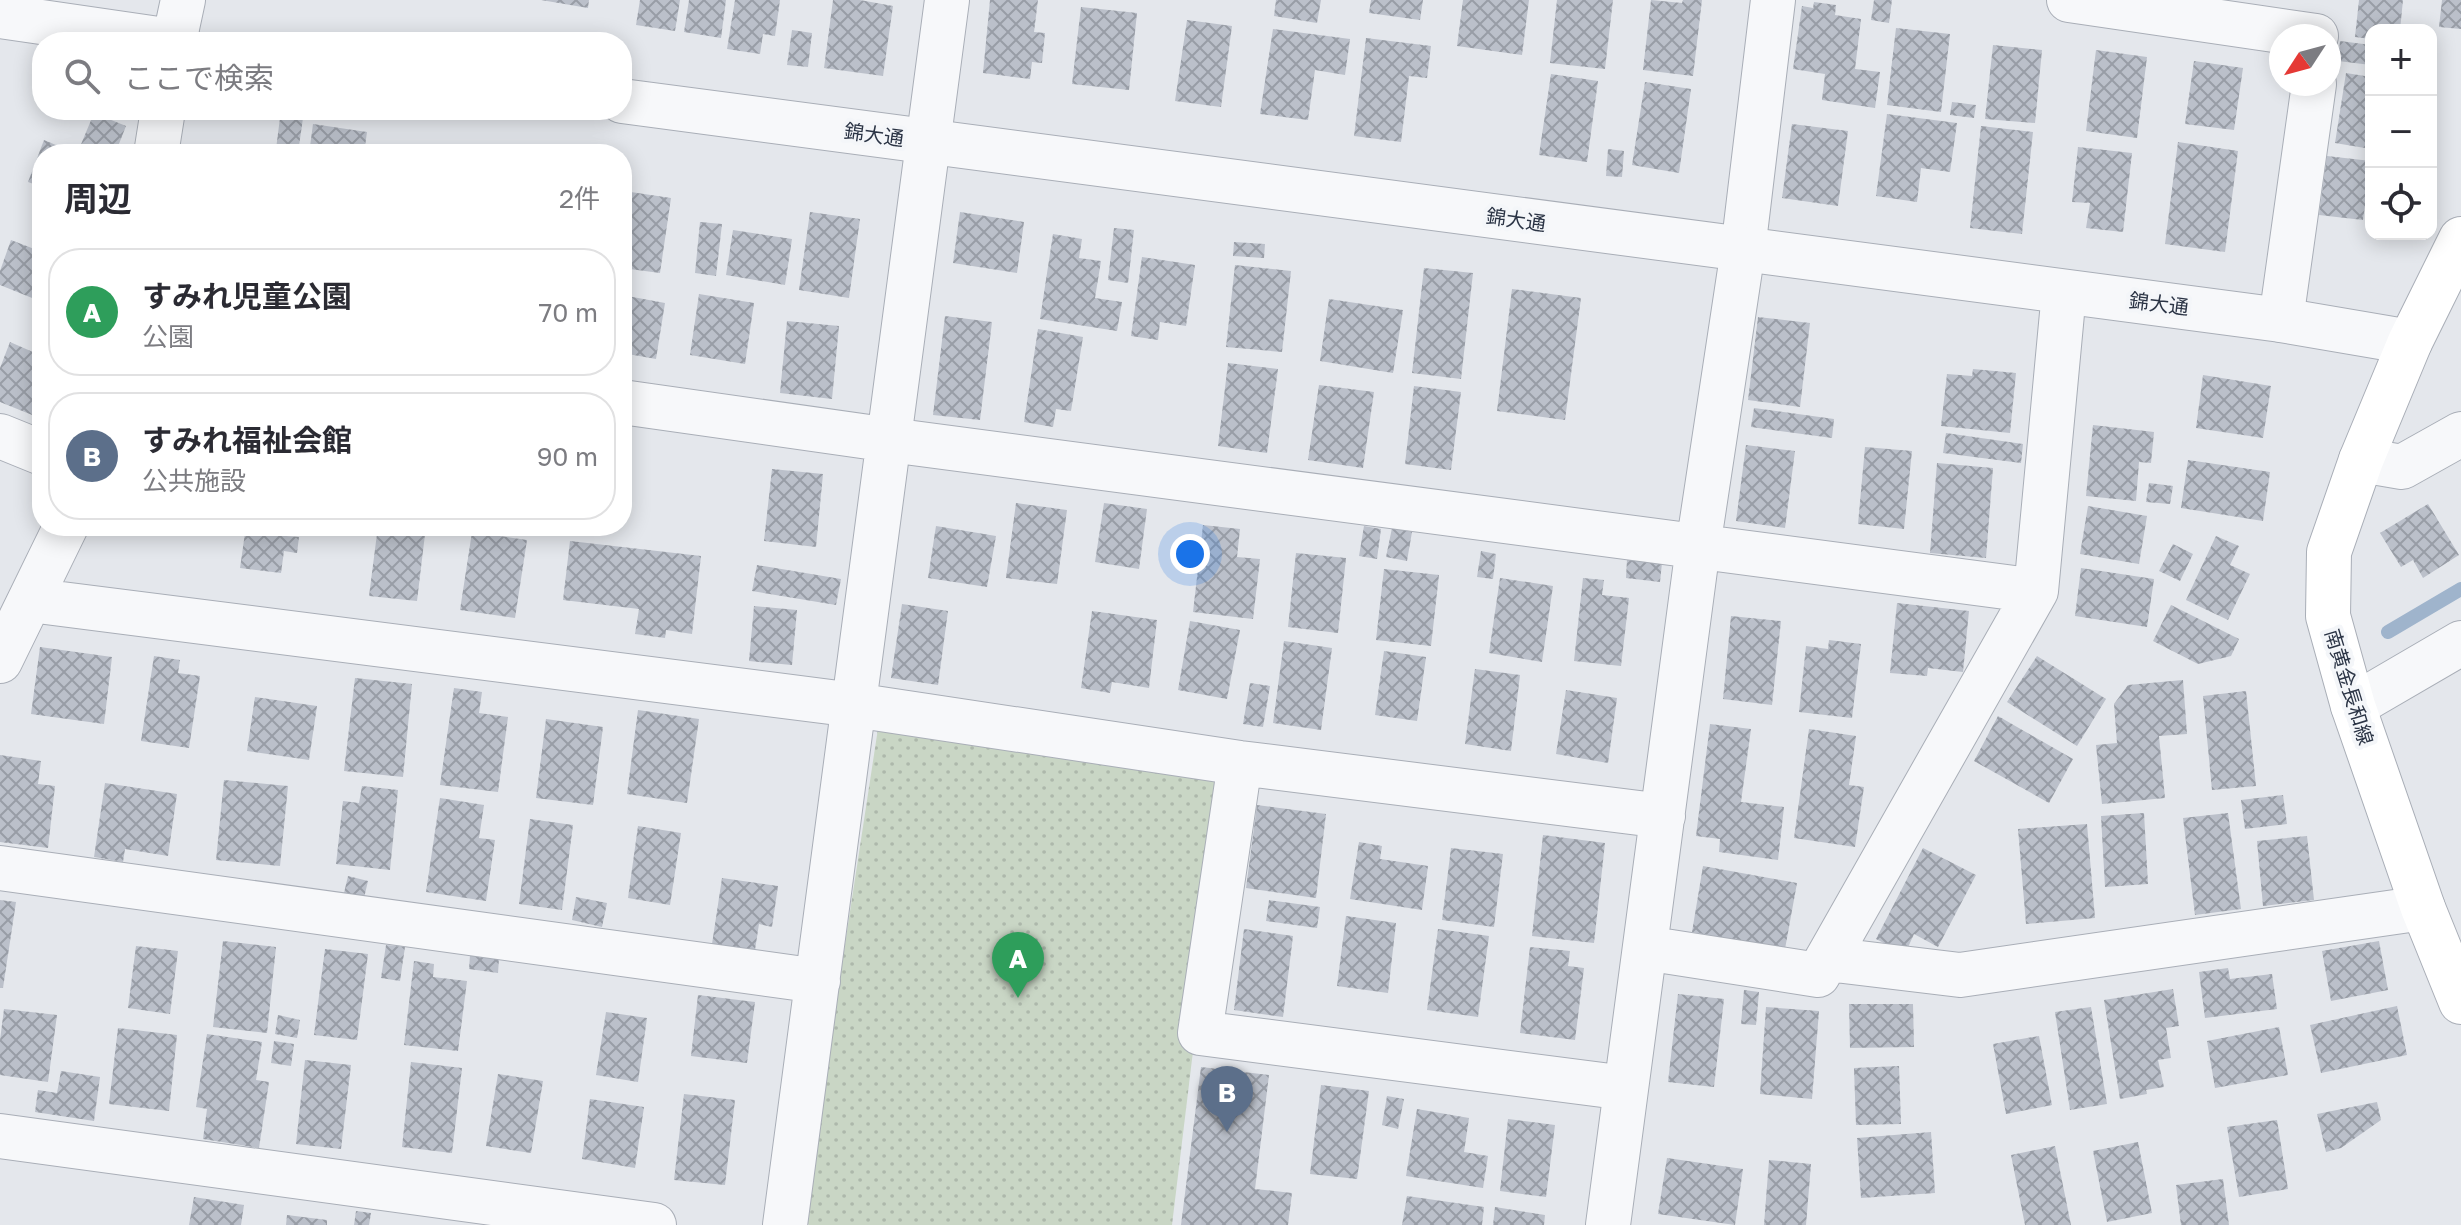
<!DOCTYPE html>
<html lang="ja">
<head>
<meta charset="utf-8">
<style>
  :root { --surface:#fff; --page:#f2f2f3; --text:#2b2b33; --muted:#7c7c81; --line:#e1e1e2; --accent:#ea580c }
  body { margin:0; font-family:"Golos Text","Noto Sans JP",sans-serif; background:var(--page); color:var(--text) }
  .controls { position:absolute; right:24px; top:24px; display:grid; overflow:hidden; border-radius:16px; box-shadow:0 4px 20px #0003 }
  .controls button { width:72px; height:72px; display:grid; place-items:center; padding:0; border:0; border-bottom:2px solid var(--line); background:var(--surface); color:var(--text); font:40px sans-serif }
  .compass { position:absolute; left:2269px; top:24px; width:72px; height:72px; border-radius:50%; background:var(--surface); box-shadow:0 4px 20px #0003; rotate:234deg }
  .you { position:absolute; left:1190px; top:554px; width:28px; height:28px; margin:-20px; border:6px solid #fff; border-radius:50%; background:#1a73e8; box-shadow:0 0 0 12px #1a73e833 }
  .badge { display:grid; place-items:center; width:52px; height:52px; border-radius:50%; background:var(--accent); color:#fff; font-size:26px; font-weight:700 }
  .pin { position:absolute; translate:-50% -66px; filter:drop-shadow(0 2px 4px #0008) }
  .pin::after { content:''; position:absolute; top:42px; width:28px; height:24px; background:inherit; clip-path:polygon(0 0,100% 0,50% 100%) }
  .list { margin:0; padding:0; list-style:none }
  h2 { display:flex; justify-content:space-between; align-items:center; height:104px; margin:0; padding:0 32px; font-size:34px }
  h2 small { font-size:26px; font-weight:400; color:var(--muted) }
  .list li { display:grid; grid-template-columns:52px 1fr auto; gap:24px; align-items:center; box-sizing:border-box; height:128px; margin:0 16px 16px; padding:0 16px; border:2px solid var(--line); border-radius:32px }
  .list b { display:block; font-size:30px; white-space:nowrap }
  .list p { margin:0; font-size:26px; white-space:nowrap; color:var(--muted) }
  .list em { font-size:26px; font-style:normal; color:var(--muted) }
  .icon { flex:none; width:44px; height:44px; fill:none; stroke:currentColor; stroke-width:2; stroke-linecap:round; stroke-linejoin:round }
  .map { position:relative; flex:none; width:2461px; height:1225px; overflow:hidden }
  .search { position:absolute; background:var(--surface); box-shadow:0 4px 20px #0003; left:32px; top:32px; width:600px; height:88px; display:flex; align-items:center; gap:20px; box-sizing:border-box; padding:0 28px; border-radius:32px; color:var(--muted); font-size:30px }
  .panel { position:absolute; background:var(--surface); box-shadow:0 4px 20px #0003; left:32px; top:144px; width:600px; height:392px; border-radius:32px }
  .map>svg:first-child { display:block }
  .park { fill:url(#park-dots) }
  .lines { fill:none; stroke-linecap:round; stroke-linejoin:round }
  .stream { stroke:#9fb4cc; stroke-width:14 }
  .building { fill:url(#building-cross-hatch) }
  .minor-casing { stroke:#a9aeb7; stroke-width:46 }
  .tertiary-casing { stroke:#a9aeb7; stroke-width:46 }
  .secondary-casing { stroke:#a9aeb7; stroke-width:46 }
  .minor { stroke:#f7f8fa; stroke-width:44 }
  .tertiary { stroke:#f7f8fa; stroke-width:44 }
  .secondary { stroke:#fff; stroke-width:44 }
  .labels { text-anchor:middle; stroke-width:8; stroke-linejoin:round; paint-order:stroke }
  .street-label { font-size:20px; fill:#2b3445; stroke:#f4f6f9 }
</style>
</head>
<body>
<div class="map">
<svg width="2461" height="1225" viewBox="0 0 2461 1225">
  <defs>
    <pattern id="park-dots" width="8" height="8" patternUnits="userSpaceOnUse" patternTransform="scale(2)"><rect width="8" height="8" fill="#c9d6c5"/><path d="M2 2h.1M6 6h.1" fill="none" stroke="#adb8ab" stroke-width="1.8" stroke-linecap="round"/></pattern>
    <pattern id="building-cross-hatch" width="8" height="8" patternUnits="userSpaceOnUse" patternTransform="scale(2)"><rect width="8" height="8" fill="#bbc0ca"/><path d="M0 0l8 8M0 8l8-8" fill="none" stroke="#989da6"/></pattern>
  </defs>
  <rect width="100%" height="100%" fill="#e4e7ec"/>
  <!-- park -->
  <path class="park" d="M 879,722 L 1226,778 L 1172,1225 L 809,1225 L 803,1219 Z"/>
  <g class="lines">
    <!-- stream -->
    <path class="stream" d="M 2388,632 L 2461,589"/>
  </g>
  <!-- building -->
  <path class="building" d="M 541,0 L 589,0 L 588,8 Z
    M 640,0 L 680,0 L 675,31 L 636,25 Z
    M 689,0 L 726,0 L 721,38 L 684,32 Z
    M 735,0 L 780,0 L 775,36 L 763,34 L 760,54 L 727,49 Z
    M 833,0 L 860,0 L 893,6 L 883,76 L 824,68 Z
    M 990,0 L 1038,0 L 1034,32 L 1045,33 L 1042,63 L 1032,62 L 1030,79 L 983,73 Z
    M 1276,0 L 1321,0 L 1317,23 L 1274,16 Z
    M 1371,0 L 1423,0 L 1420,20 L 1369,13 Z
    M 1463,0 L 1529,0 L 1522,55 L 1457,46 Z
    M 1557,0 L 1613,0 L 1605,69 L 1550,63 Z
    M 1651,0 L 1682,3 L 1683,0 L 1702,0 L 1693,76 L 1643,70 Z
    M 1874,0 L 1892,0 L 1889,23 L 1871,20 Z
    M 2359,0 L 2403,0 L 2400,30 L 2371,30 L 2371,39 L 2355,37 Z
    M 2442,0 L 2461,0 L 2461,29 L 2439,27 Z
    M 1814,2 L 1836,5 L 1835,15 L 1861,19 L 1855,69 L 1880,72 L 1875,108 L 1822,100 L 1825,74 L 1793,69 L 1802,6 L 1813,8 Z
    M 1081,7 L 1137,13 L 1129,90 L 1072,84 Z
    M 1187,20 L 1232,26 L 1221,107 L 1175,101 Z
    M 1896,28 L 1950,34 L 1941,112 L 1887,105 Z
    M 1273,29 L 1350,39 L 1345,75 L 1315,70 L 1308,120 L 1260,114 Z
    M 792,30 L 812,33 L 808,67 L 787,65 Z
    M 1366,38 L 1431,46 L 1427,78 L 1409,76 L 1401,142 L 1354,136 Z
    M 2340,41 L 2371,45 L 2371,65 L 2338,61 Z
    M 1993,45 L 2042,50 L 2035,123 L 1985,119 Z
    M 2096,50 L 2147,57 L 2137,138 L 2086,131 Z
    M 2194,61 L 2243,68 L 2234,130 L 2185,124 Z
    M 2346,73 L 2371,77 L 2371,149 L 2335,143 Z
    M 1551,74 L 1598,81 L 1587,162 L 1539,155 Z
    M 1645,82 L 1691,89 L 1679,173 L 1632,165 Z
    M 1952,102 L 1976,105 L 1974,118 L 1950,115 Z
    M 281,110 L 304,111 L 298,153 L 276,149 Z
    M 94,113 L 126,126 L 115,154 L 42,154 L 42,187 L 28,182 L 44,140 L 77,154 Z
    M 1887,114 L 1957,123 L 1950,172 L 1921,168 L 1917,202 L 1876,196 Z
    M 313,124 L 367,132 L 364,154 L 309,154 Z
    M 1792,124 L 1848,131 L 1838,206 L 1782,198 Z
    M 1981,126 L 2033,132 L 2022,234 L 1970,228 Z
    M 2178,142 L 2238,151 L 2225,252 L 2165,244 Z
    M 205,147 L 240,152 L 240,154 L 205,154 Z
    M 2078,147 L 2132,153 L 2123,232 L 2086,228 L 2090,203 L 2072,202 Z
    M 1608,149 L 1624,151 L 1622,177 L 1606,176 Z
    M 2327,156 L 2371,161 L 2363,220 L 2319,215 Z
    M 624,191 L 671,198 L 660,273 L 622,268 Z
    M 810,212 L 860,219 L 849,298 L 799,290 Z
    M 960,212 L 1024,222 L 1017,273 L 953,263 Z
    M 700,222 L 722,224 L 716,276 L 695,273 Z
    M 1114,228 L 1134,230 L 1128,283 L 1108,280 Z
    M 733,230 L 792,239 L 785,285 L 726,275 Z
    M 1053,234 L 1082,239 L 1079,258 L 1101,261 L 1095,298 L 1122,302 L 1117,331 L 1040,319 Z
    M 11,240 L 42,252 L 42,302 L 0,285 L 0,271 Z
    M 1234,242 L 1265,244 L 1264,258 L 1233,256 Z
    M 1142,257 L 1195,265 L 1186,326 L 1160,322 L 1158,340 L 1131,336 Z
    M 1235,265 L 1291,271 L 1282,352 L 1226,347 Z
    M 1424,268 L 1473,273 L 1461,379 L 1412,373 Z
    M 1512,289 L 1581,298 L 1565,420 L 1497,411 Z
    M 699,294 L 754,303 L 745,364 L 690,355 Z
    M 622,295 L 665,303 L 656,359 L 622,353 Z
    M 1329,299 L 1403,310 L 1393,373 L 1320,361 Z
    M 945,316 L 992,322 L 980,420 L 933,415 Z
    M 1758,317 L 1810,323 L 1800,407 L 1748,400 Z
    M 787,321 L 839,326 L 832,399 L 780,393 Z
    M 1038,329 L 1083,337 L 1071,411 L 1056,409 L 1053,427 L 1024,422 Z
    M 10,342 L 42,356 L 42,419 L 0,402 L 0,368 Z
    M 1228,363 L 1278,369 L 1267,453 L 1218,446 Z
    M 1973,369 L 2016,373 L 2010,433 L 1941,426 L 1947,374 L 1972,376 Z
    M 2203,375 L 2271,386 L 2263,438 L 2196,428 Z
    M 1319,385 L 1374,392 L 1363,468 L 1308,460 Z
    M 1414,386 L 1461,392 L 1451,470 L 1405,464 Z
    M 1754,408 L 1834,419 L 1832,438 L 1751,427 Z
    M 2093,425 L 2154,432 L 2151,463 L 2139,462 L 2136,501 L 2086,496 Z
    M 1946,433 L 2023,444 L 2021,463 L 1943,453 Z
    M 1746,445 L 1795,451 L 1785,528 L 1736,521 Z
    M 1865,447 L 1912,451 L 1904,529 L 1858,524 Z
    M 2188,460 L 2270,472 L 2263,521 L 2181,508 Z
    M 1937,463 L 1993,468 L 1986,558 L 1930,553 Z
    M 772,469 L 823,474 L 816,547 L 764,541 Z
    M 2149,483 L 2173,486 L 2170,504 L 2146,502 Z
    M 1016,503 L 1067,510 L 1057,584 L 1006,578 Z
    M 1104,503 L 1147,509 L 1139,569 L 1095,562 Z
    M 2428,504 L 2459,555 L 2423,578 L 2413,560 L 2401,567 L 2380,533 Z
    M 2088,506 L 2147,516 L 2139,564 L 2080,554 Z
    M 1203,525 L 1240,529 L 1237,557 L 1260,559 L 1253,619 L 1193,612 Z
    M 246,526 L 287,526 L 286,536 L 299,537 L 297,553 L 284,551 L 281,573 L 240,568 Z
    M 378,526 L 426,526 L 417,601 L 369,596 Z
    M 936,526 L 996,536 L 987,587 L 928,578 Z
    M 1364,526 L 1381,529 L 1377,559 L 1359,556 Z
    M 1392,528 L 1412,532 L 1407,561 L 1386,557 Z
    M 472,532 L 527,540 L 515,618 L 460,610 Z
    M 2216,536 L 2239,546 L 2230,565 L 2250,574 L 2228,620 L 2186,600 Z
    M 570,541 L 701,556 L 692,634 L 666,630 L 665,638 L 635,634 L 639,609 L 563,600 Z
    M 2173,544 L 2193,554 L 2180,581 L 2159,571 Z
    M 1481,551 L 1496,554 L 1493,579 L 1477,577 Z
    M 1296,553 L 1346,558 L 1338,633 L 1288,627 Z
    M 1627,559 L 1662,563 L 1660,582 L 1626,578 Z
    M 757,565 L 841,579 L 836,605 L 752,591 Z
    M 2081,568 L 2154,579 L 2147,627 L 2075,616 Z
    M 1384,569 L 1439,575 L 1431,646 L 1376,640 Z
    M 1500,578 L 1553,586 L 1542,662 L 1489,653 Z
    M 1583,578 L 1604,580 L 1602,595 L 1629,598 L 1621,666 L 1574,661 Z
    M 1897,603 L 1969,611 L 1963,672 L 1928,668 L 1927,676 L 1890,673 Z
    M 902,604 L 948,611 L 938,685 L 891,678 Z
    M 2171,605 L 2239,639 L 2231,656 L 2198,664 L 2153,641 Z
    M 754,606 L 797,610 L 792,665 L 749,661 Z
    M 1092,611 L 1157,620 L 1149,688 L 1112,682 L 1110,693 L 1081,688 Z
    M 1731,616 L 1781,621 L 1772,705 L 1723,699 Z
    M 1190,621 L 1240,630 L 1227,699 L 1178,690 Z
    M 1829,640 L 1861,644 L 1852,718 L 1799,712 L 1806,646 L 1828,649 Z
    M 1284,641 L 1332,648 L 1321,730 L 1273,723 Z
    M 40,647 L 112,657 L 104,724 L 31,714 Z
    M 1384,651 L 1426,657 L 1417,721 L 1375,715 Z
    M 154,656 L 180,660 L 178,673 L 200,676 L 189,748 L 141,741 Z
    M 2037,656 L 2106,699 L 2077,746 L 2007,702 Z
    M 1475,669 L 1520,675 L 1511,751 L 1465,744 Z
    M 355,678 L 412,684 L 403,777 L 344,771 Z
    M 2183,680 L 2187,734 L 2159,736 L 2165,798 L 2102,804 L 2096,745 L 2117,743 L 2114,704 L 2128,685 Z
    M 1250,683 L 1270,686 L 1263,727 L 1243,724 Z
    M 454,688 L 482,692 L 479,713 L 508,717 L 498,792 L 440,785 Z
    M 1566,690 L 1617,698 L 1608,763 L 1556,754 Z
    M 2246,691 L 2256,786 L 2212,790 L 2203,696 Z
    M 255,697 L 317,706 L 309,760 L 247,751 Z
    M 638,710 L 699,719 L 687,803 L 627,794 Z
    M 1998,716 L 2073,759 L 2049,803 L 1974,761 Z
    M 546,719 L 603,727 L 593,805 L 536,798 Z
    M 1710,724 L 1751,729 L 1741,802 L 1784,807 L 1778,860 L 1719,852 L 1720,839 L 1696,836 Z
    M 1809,729 L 1856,736 L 1849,785 L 1864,787 L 1855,847 L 1794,838 Z
    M 0,755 L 41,761 L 38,784 L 55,786 L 48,848 L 0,842 Z
    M 224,780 L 288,786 L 280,866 L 216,860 Z
    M 105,783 L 177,794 L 168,856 L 125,849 L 123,862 L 94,857 Z
    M 362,786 L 398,790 L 390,870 L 336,864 L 343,801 L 359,803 Z
    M 2283,795 L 2287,824 L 2245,829 L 2241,800 Z
    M 440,798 L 484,805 L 479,838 L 495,840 L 486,901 L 426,892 Z
    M 1257,805 L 1326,814 L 1316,898 L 1246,888 Z
    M 2144,813 L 2148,884 L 2105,887 L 2101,816 Z
    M 2228,813 L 2241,909 L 2195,915 L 2183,818 Z
    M 530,819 L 573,825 L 562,910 L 519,904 Z
    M 2087,824 L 2095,918 L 2026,924 L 2018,829 Z
    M 638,826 L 681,833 L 670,905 L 628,898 Z
    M 1543,835 L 1605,843 L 1594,943 L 1532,936 Z
    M 2307,836 L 2314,900 L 2263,906 L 2257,841 Z
    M 1359,842 L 1382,846 L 1380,859 L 1428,866 L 1422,910 L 1350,899 Z
    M 1451,848 L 1503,854 L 1494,927 L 1442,920 Z
    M 1923,848 L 1976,875 L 1938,947 L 1914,934 L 1905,954 L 1876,939 Z
    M 1703,866 L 1797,883 L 1785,949 L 1692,932 Z
    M 348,876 L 368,881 L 364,898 L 344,893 Z
    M 722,878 L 778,886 L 772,927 L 759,924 L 755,950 L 712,944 Z
    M 576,897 L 607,903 L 602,927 L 572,920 Z
    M 0,900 L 16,902 L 3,988 L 0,988 Z
    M 1269,900 L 1320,907 L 1317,928 L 1266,921 Z
    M 1346,916 L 1396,923 L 1388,993 L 1337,986 Z
    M 1244,929 L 1293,936 L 1283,1017 L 1234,1010 Z
    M 1438,929 L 1489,936 L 1478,1017 L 1427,1010 Z
    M 223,941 L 276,947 L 267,1033 L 213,1027 Z
    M 2379,941 L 2388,990 L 2331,1001 L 2322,951 Z
    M 386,945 L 405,947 L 400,981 L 381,978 Z
    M 136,946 L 178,951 L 170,1014 L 128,1008 Z
    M 1530,947 L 1570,951 L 1568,966 L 1584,968 L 1575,1040 L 1520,1033 Z
    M 325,949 L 368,954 L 357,1040 L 314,1035 Z
    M 470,955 L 499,959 L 498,973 L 469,969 Z
    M 414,961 L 434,964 L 433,977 L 467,981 L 458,1051 L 404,1045 Z
    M 2228,968 L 2230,979 L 2272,974 L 2277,1009 L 2205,1018 L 2199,972 Z
    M 2173,989 L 2179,1026 L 2166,1028 L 2171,1058 L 2158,1060 L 2164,1087 L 2146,1090 L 2147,1094 L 2120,1099 L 2104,1000 Z
    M 1744,990 L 1759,992 L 1756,1025 L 1741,1024 Z
    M 1678,994 L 1724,999 L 1714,1087 L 1668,1082 Z
    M 698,995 L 755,1002 L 747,1063 L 691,1056 Z
    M 1849,1004 L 1913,1004 L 1914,1047 L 1850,1048 Z
    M 2397,1006 L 2407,1055 L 2321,1073 L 2310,1025 Z
    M 1766,1007 L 1819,1011 L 1812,1099 L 1760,1094 Z
    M 2091,1007 L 2107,1104 L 2070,1110 L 2055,1012 Z
    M 4,1009 L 57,1015 L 48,1082 L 0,1075 L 0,1040 Z
    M 606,1012 L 647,1018 L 638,1082 L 596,1075 Z
    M 278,1015 L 300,1020 L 297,1038 L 275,1034 Z
    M 2279,1027 L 2288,1075 L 2215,1088 L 2207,1041 Z
    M 118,1028 L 177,1035 L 169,1111 L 109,1104 Z
    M 207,1034 L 262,1042 L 256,1080 L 269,1082 L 259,1148 L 203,1139 L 207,1109 L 196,1107 Z
    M 2039,1036 L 2052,1105 L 2006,1114 L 1993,1044 Z
    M 274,1041 L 294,1044 L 291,1066 L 271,1063 Z
    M 305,1060 L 351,1065 L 341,1149 L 296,1144 Z
    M 411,1062 L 462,1068 L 452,1153 L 402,1147 Z
    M 1899,1066 L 1901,1124 L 1856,1125 L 1854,1068 Z
    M 1201,1067 L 1269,1075 L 1255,1189 L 1292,1193 L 1288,1225 L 1181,1225 Z
    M 61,1071 L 100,1077 L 94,1121 L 35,1112 L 38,1090 L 57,1093 Z
    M 498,1074 L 543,1081 L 531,1153 L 486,1146 Z
    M 1321,1085 L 1369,1091 L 1357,1179 L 1310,1174 Z
    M 684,1094 L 735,1100 L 725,1185 L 674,1180 Z
    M 1387,1096 L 1404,1099 L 1398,1129 L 1382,1125 Z
    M 590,1099 L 644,1107 L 635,1168 L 582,1159 Z
    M 2377,1102 L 2381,1120 L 2341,1148 L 2326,1152 L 2317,1114 Z
    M 1417,1109 L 1469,1118 L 1464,1152 L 1488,1156 L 1483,1188 L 1406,1176 Z
    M 1508,1119 L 1555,1125 L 1546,1197 L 1500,1191 Z
    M 2277,1120 L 2288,1189 L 2239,1197 L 2227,1127 Z
    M 1931,1132 L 1935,1193 L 1861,1198 L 1857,1138 Z
    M 2138,1142 L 2152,1213 L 2107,1222 L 2093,1151 Z
    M 2055,1146 L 2071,1225 L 2025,1225 L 2011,1155 Z
    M 1667,1158 L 1743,1169 L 1735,1225 L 1658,1214 Z
    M 1769,1160 L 1811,1164 L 1806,1225 L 1764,1225 Z
    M 2223,1179 L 2229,1225 L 2181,1225 L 2176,1185 Z
    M 1407,1196 L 1484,1207 L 1482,1225 L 1402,1225 Z
    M 194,1197 L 244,1205 L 241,1225 L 189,1225 Z
    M 1495,1207 L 1545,1215 L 1544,1225 L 1493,1225 Z
    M 356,1211 L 371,1213 L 369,1225 L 354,1225 Z
    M 287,1215 L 327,1220 L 327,1225 L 286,1225 Z"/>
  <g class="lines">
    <defs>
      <path id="minor" d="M 2069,0 L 2316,36
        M 174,42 L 183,0
        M 156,154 L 163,110
        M 2281,320 L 2314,84
        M 622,402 L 890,440 L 2036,591
        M 0,436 L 42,453
        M 2361,460 L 2402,467 L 2461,434
        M 30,600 L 854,705 L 1240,763 L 1663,816
        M 0,661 L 66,526
        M 2353,706 L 2461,643
        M 1240,763 L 1200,1033 L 1626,1088
        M 0,868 L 818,981
        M 1645,948 L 1818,975 L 2036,591 L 2064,292
        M 1827,959 L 1960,975 L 2423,908
        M 0,1136 L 654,1225
        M 785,1225 L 947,0
        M 1608,1225 L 1698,547 L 1743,250 L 1773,0"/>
      <path id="tertiary" d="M 0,16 L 179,42
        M 622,101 L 2281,320 L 2410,342"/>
      <path id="secondary" d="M 2461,239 L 2410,342 L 2361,460 L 2329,552 L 2328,616 L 2353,706 L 2423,908 L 2461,1002"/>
    </defs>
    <!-- minor casing -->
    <use href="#minor" class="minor-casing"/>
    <!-- tertiary casing -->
    <use href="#tertiary" class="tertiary-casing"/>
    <!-- secondary casing -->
    <use href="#secondary" class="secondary-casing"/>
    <!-- minor -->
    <use href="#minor" class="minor"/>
    <!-- tertiary -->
    <use href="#tertiary" class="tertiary"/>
    <!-- secondary -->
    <use href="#secondary" class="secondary"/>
  </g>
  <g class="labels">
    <!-- street labels -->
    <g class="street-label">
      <text transform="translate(874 135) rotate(8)" y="7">錦大通</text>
      <text transform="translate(1516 220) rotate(8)" y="7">錦大通</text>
      <text transform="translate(2159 304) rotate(7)" y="7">錦大通</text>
      <text transform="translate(2349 687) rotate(73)" y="7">南黄金長和線</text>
    </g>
  </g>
</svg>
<div class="controls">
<button>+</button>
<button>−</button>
<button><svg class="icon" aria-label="locate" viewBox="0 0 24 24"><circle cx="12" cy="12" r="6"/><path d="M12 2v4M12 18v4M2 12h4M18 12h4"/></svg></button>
</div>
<svg class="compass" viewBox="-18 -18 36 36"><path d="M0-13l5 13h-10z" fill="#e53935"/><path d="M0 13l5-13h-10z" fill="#7c7c81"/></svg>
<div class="you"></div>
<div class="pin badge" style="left:1018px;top:998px;background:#2e9e5b">A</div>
<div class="pin badge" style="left:1227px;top:1132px;background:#5c6f8a">B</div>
<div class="search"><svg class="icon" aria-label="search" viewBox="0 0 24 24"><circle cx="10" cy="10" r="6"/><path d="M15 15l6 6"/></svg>ここで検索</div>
<section class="panel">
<h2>周辺<small>2件</small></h2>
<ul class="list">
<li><span class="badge" style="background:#2e9e5b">A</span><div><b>すみれ児童公園</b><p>公園</p></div><em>70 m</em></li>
<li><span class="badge" style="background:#5c6f8a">B</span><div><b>すみれ福祉会館</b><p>公共施設</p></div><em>90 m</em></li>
</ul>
</section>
</div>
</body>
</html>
